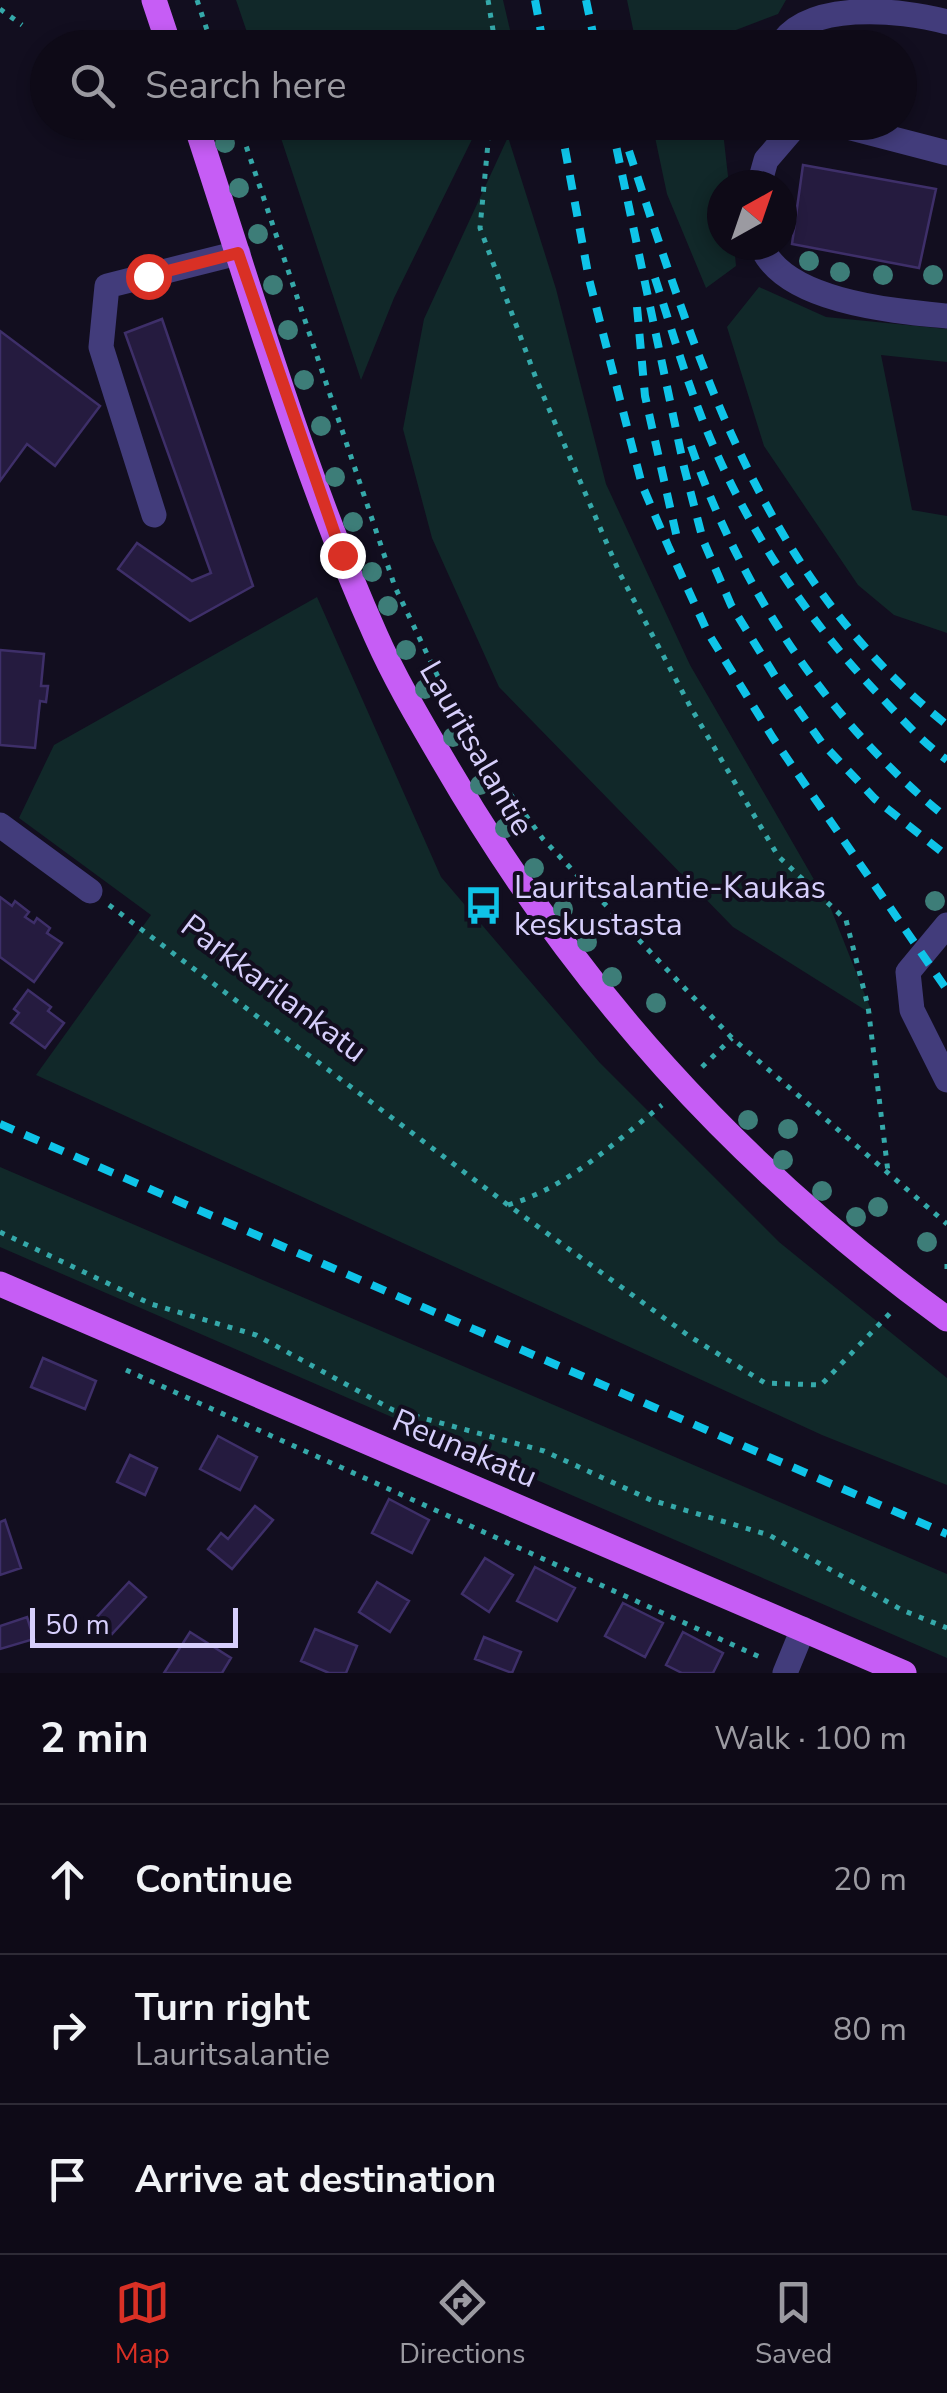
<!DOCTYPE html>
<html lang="en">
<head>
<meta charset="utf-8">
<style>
  :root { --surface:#0e0a17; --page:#171320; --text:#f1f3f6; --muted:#9b9aa1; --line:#2e2b36; --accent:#d93025 }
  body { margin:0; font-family:"Nunito Sans",sans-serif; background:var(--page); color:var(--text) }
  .compass { position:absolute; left:707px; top:170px; width:90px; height:90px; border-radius:50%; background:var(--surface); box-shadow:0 5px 15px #0003; rotate:40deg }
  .scale { position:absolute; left:30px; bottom:25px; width:208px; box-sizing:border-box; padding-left:10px; border:5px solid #d7cffc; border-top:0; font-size:28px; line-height:35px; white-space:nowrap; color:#d7cffc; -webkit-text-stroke:8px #120e1f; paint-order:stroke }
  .stop { position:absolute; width:30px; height:30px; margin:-22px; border:8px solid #d93025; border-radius:50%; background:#fff }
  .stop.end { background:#d93025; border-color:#fff; box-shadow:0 2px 10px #0008 }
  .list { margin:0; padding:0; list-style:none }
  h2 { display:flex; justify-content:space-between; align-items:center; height:130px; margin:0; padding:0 40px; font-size:42px }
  h2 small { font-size:32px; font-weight:400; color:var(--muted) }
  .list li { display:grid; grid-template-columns:65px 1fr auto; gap:30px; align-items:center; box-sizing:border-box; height:150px; padding:0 40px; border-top:2px solid var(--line) }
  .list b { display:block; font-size:38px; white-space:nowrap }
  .list p { margin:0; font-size:32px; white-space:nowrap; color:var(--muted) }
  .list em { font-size:32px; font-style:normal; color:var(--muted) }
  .icon { flex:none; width:55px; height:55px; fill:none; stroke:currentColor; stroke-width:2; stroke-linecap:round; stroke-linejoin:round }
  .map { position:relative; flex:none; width:947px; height:1673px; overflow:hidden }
  .search { position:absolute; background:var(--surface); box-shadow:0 5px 15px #0003; left:30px; right:30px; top:30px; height:110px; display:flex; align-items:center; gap:25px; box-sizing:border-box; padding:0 35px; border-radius:55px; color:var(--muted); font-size:38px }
  .sheet { height:580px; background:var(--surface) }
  nav { display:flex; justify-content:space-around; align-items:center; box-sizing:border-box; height:140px; border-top:2px solid var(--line); background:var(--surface); font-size:28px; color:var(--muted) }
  nav a { display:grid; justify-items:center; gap:5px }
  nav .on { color:var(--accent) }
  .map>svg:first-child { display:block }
  .green { fill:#112829 }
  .building { fill:#251b3f; stroke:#3e2f69; stroke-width:2.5 }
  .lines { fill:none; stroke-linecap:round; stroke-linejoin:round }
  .path { stroke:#35a9aa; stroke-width:5; stroke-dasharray:5 8; stroke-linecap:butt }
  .minor { stroke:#423c7b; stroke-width:25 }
  .major { stroke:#c65df5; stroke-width:25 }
  .rail { stroke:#0fc4e8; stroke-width:8; stroke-dasharray:15 12; stroke-linecap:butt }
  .tree { fill:#3d7d78 }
  .route { stroke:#d93025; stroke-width:12 }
  .labels { text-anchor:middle; stroke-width:8; stroke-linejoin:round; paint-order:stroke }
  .street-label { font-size:32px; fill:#d7cffc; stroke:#120e1f }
  .poi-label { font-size:32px; fill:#d7cffc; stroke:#120e1f; text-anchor:start }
</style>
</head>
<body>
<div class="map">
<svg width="947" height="1673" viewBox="0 0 947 1673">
  <rect width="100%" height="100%" fill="#120e1f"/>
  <!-- green -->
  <path class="green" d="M 236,0 L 503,0 L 514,47 L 252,47 Z
    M 627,0 L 786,0 L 778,14 L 715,38 L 715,47 L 637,48 Z
    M 276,123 L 480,123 L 394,298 L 361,380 Z
    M 652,123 L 722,123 L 729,185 L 722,185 L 722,245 L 734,245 L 736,266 L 706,288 L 667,194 Z
    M 508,137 L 556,289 L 606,484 L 690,665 L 831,909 L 873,1015 L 733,927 L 499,687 L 432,538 L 403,429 L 424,319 Z
    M 759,287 L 826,317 L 947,329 L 947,362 L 881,355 L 912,510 L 947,516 L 947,633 L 894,615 L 858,585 L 764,446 L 727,327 Z
    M 317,597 L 441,877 L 600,1063 L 779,1242 L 947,1378 L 947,1485 L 822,1435 L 36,1075 L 151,915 L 19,818 L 54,745 Z
    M 0,1167 L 947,1574 L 947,1658 L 0,1247 Z"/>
  <!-- building -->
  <path class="building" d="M 803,165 L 936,189 L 919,268 L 792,244 Z
    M 162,319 L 253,586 L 190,621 L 118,569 L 137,543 L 192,581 L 211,573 L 125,333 Z
    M 0,331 L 100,406 L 55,466 L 27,444 L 0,481 Z
    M 0,650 L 44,654 L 41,686 L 48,686 L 46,702 L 40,701 L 35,748 L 0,745 Z
    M 0,897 L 12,906 L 15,901 L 29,912 L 25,917 L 34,923 L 37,918 L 50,928 L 47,933 L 62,943 L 34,982 L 0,957 Z
    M 28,990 L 51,1007 L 48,1011 L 64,1023 L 45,1048 L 11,1023 L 19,1013 L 14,1009 Z
    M 43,1358 L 96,1381 L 85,1409 L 31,1387 Z
    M 218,1436 L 257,1457 L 240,1490 L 200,1469 Z
    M 130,1455 L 157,1468 L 145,1495 L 117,1482 Z
    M 389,1499 L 429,1520 L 412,1553 L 372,1533 Z
    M 255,1506 L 273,1520 L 232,1569 L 208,1549 L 221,1533 L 228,1539 Z
    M 5,1520 L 21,1568 L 0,1575 L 0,1522 Z
    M 485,1558 L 513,1575 L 489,1612 L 462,1594 Z
    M 535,1567 L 575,1588 L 557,1621 L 517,1601 Z
    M 129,1582 L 146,1597 L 112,1634 L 95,1619 Z
    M 377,1582 L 409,1601 L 390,1632 L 359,1612 Z
    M 623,1603 L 663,1623 L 645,1657 L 605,1636 Z
    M 27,1617 L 34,1639 L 0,1649 L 0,1626 Z
    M 315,1629 L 357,1646 L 346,1673 L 329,1673 L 301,1661 Z
    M 190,1632 L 231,1658 L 222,1673 L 164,1673 Z
    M 683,1632 L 723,1653 L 713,1673 L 682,1673 L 666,1665 Z
    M 484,1637 L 521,1652 L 512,1673 L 475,1659 Z"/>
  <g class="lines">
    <!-- path -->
    <path class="path" d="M 197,0 L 213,48
      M 488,0 L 496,48
      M 0,9 L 22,25
      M 238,122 L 395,587 L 441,683 L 487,762 L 543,839 L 732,1038 L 947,1224
      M 490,122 L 480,228 L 537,381 L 620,574 L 691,708 L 778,856 L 846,920 L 868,1006 L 888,1172
      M 109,905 L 508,1205 L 689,1336 L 765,1383 L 821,1385 L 894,1309
      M 702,1067 L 732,1038
      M 508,1205 C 568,1187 614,1143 662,1105
      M 0,1232 L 151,1304 L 256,1335 L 393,1410 L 544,1451 L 651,1500 L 769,1535 L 902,1610 L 947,1628
      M 947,1264 L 947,1269
      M 126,1370 L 762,1658"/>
    <!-- minor -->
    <path class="minor" d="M 779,48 C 804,0 900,9 947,22
      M 828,122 L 947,153
      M 759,185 L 766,160 L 790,132 L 793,122
      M 761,245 C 783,302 894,311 947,316
      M 154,515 L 101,347 L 107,286 L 238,253
      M 0,825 L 90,891
      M 947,925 L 908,972 L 912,1010 L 947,1080
      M 785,1673 L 803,1629"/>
    <!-- major -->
    <path class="major" d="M 154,0 L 170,48
      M 195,122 C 252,294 302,471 376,636 C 395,679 420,721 444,762 C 573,985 738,1168 947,1319
      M 0,1284 L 904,1673"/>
    <!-- rail -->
    <path class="rail" d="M 535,0 L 544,48
      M 586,0 L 596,48
      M 560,122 L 589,279 L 642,485 L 669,548 L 708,633 L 773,738 L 947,990
      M 611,122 L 684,467 L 703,540 L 731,605 L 778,681 L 822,743 L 875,799 L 947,856
      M 629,151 C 700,367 761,576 947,725
      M 655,278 C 669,321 682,366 698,408 C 738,514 802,616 881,697 C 902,719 922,742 947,760
      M 637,307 L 645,396 L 677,538
      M 691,446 C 740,588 829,724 947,818
      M 0,1124 L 947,1534"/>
  </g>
  <!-- trees -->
  <g class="tree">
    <circle cx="225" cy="143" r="10"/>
    <circle cx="239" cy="188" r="10"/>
    <circle cx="258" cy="234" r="10"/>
    <circle cx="809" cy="261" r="10"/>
    <circle cx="840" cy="272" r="10"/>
    <circle cx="883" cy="275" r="10"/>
    <circle cx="933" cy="275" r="10"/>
    <circle cx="273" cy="285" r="10"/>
    <circle cx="288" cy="330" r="10"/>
    <circle cx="304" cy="380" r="10"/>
    <circle cx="321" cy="426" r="10"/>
    <circle cx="335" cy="477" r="10"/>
    <circle cx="353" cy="522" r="10"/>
    <circle cx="372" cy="572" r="10"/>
    <circle cx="388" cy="606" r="10"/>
    <circle cx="406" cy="650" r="10"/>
    <circle cx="425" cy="689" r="10"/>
    <circle cx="453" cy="737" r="10"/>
    <circle cx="480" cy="785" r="10"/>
    <circle cx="505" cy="828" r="10"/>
    <circle cx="534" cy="868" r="10"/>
    <circle cx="935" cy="901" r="10"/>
    <circle cx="563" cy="909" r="10"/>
    <circle cx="587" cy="942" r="10"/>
    <circle cx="612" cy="977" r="10"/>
    <circle cx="656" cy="1003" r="10"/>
    <circle cx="748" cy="1120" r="10"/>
    <circle cx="788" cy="1129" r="10"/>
    <circle cx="783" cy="1160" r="10"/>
    <circle cx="822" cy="1191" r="10"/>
    <circle cx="878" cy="1207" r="10"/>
    <circle cx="856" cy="1217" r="10"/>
    <circle cx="927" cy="1242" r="10"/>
  </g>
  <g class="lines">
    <!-- route -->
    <path class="route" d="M 148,276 L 238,253 L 342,555"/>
  </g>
  <!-- icons -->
  <defs>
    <symbol id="bus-bare" viewBox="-9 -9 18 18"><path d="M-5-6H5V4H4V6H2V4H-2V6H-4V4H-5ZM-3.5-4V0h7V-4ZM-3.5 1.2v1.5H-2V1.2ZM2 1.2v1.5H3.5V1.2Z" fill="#0fc4e8" stroke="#120e1f" stroke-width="2.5" paint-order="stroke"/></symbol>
  </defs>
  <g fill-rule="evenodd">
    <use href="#bus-bare" x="456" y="878" width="55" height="55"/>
  </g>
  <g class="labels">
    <!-- street labels -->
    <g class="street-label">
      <text transform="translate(477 748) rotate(60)" y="11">Lauritsalantie</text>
      <text transform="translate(274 988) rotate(37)" y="11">Parkkarilankatu</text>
      <text transform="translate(465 1448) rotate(23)" y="11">Reunakatu</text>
    </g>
    <!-- poi labels -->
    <g class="poi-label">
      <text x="514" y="898">Lauritsalantie-Kaukas<tspan x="514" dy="37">keskustasta</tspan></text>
    </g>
  </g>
</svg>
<svg class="compass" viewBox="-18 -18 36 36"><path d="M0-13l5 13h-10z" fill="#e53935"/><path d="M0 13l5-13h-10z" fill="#9b9aa1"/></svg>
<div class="scale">50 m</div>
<div class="stop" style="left:148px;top:276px"></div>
<div class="stop end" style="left:342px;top:555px"></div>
<div class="search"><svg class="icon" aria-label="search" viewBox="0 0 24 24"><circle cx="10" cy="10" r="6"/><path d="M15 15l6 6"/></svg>Search here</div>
</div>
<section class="sheet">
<h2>2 min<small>Walk · 100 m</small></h2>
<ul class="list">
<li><svg class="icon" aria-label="ahead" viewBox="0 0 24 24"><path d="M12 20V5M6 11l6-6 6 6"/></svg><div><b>Continue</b></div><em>20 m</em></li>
<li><svg class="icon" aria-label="right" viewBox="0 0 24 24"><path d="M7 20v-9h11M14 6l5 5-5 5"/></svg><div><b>Turn right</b><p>Lauritsalantie</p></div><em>80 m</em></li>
<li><svg class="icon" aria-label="arrive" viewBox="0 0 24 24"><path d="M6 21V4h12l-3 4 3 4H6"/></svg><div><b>Arrive at destination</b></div></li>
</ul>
</section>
<nav>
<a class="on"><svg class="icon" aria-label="map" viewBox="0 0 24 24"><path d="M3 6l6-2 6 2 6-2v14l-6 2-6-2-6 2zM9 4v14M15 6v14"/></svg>Map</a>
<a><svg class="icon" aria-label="directions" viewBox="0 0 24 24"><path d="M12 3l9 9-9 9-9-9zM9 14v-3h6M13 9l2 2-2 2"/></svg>Directions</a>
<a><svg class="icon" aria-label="saved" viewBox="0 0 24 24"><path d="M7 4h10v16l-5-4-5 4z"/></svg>Saved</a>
</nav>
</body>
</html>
